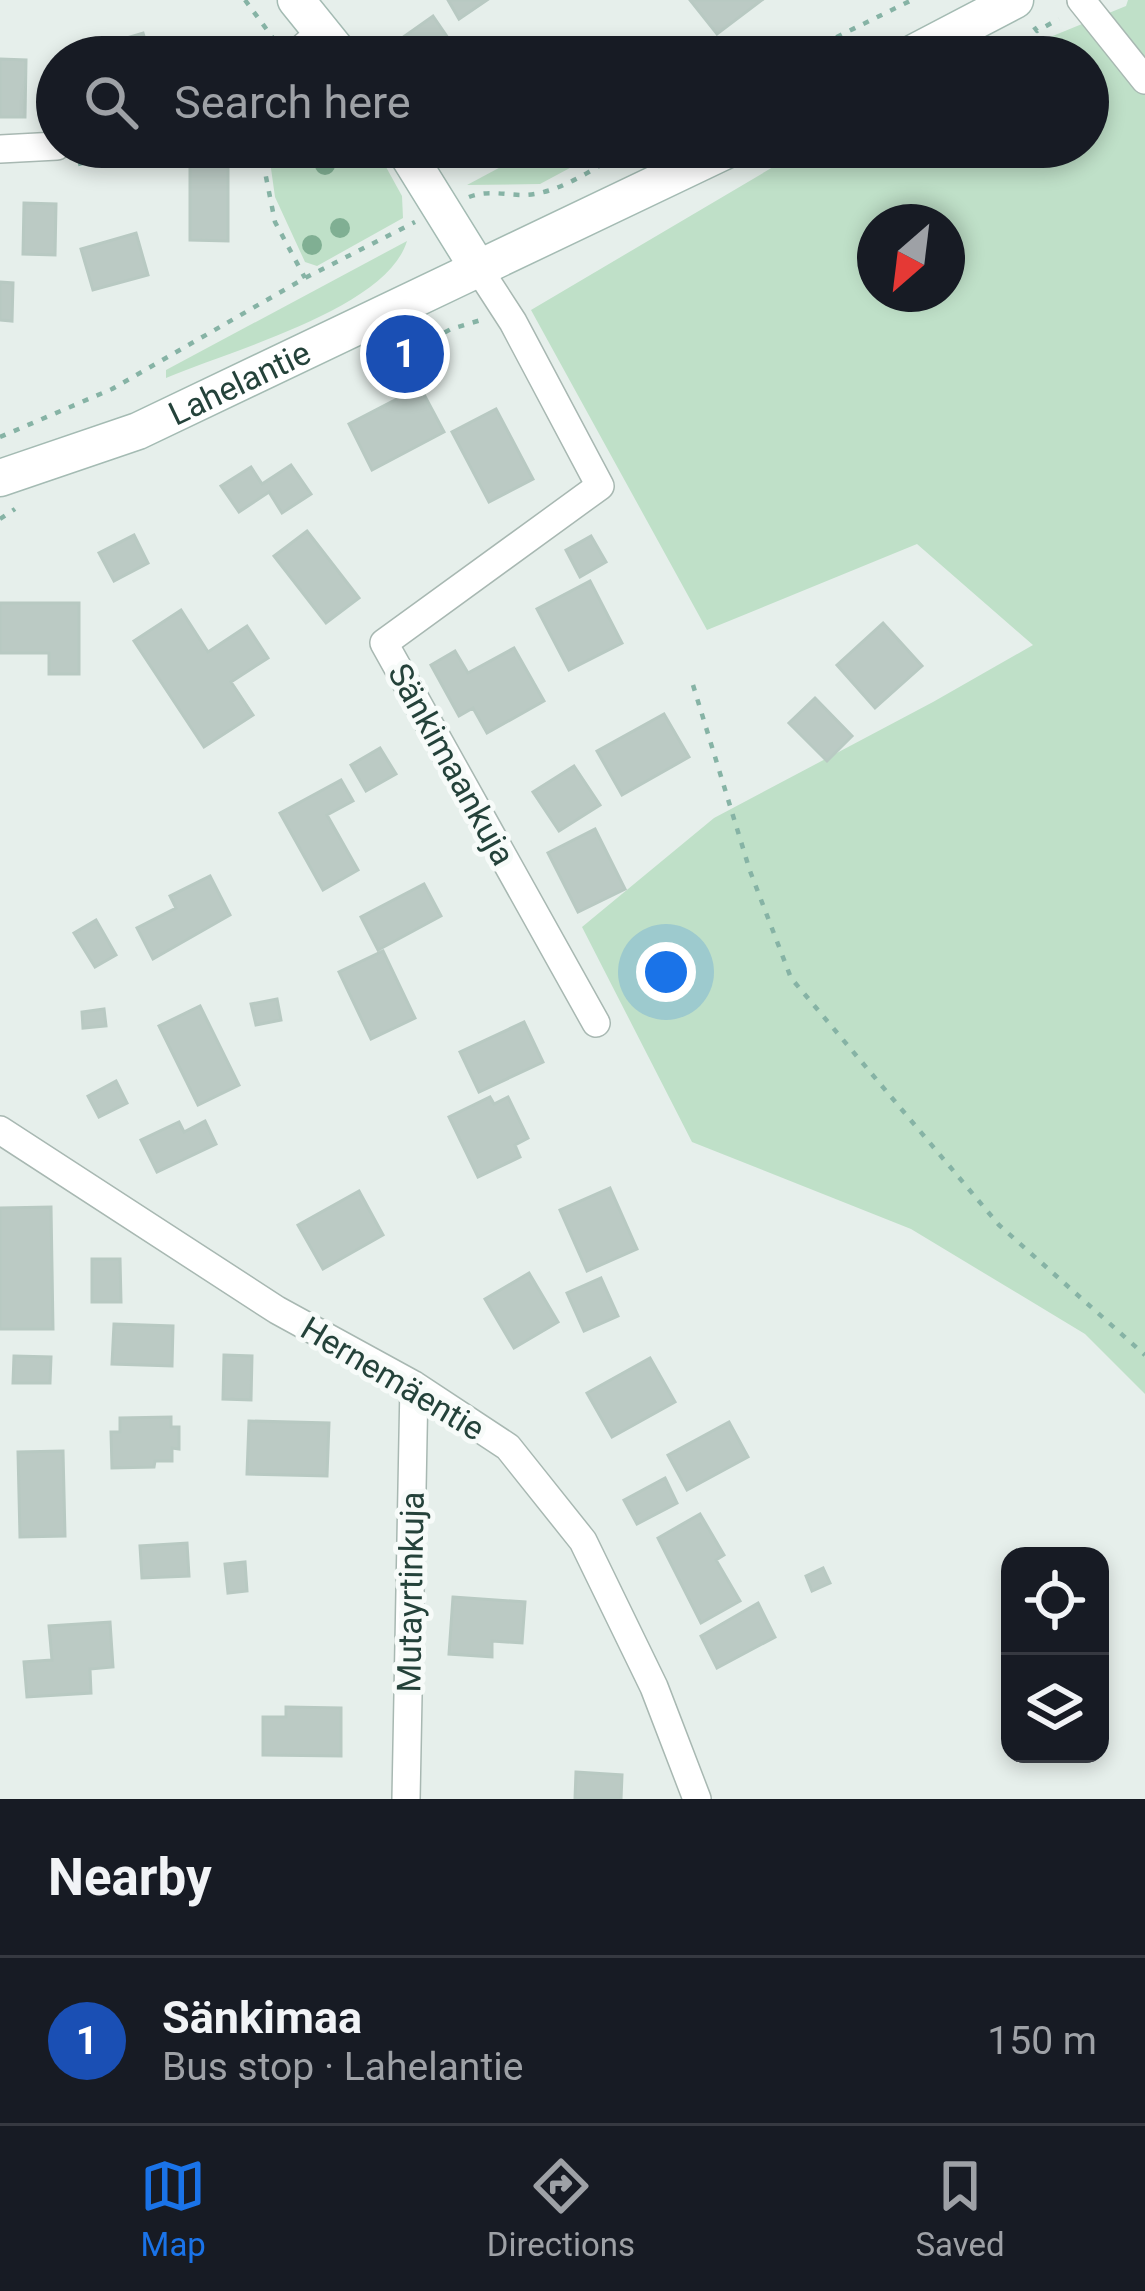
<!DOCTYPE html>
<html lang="en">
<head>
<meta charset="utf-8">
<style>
  :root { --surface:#171b24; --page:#20242c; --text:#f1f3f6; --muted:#9ea1a6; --line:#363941; --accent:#1a73e8 }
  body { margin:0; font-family:Roboto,sans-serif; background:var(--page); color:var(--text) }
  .controls { position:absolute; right:36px; bottom:36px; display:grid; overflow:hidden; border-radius:24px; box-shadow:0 6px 18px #0003 }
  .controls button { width:108px; height:108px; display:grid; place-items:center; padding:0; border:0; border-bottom:3px solid var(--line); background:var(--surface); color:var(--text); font:60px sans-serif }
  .compass { position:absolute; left:857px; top:204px; width:108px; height:108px; border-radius:50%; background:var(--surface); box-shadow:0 6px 18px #0003; rotate:208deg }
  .you { position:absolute; left:666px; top:972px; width:42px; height:42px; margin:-30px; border:9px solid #fff; border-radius:50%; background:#1a73e8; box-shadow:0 0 0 18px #1a73e833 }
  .badge { display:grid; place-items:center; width:78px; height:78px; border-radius:50%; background:var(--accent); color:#fff; font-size:39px; font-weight:700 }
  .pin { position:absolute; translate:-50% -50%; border:6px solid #fff; box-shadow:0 3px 12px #0006 }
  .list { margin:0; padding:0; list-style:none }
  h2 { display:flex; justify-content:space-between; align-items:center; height:156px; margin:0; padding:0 48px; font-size:51px }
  h2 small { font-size:39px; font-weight:400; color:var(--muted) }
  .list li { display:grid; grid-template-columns:78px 1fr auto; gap:36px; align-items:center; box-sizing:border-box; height:168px; padding:0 48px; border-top:3px solid var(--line) }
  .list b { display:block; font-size:45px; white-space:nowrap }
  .list p { margin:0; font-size:39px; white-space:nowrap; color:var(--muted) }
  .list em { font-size:39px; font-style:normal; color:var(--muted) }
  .icon { flex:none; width:66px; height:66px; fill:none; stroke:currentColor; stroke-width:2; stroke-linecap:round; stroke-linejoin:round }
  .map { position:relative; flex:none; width:1145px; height:1799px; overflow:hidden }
  .search { position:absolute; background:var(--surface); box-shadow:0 6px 18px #0003; left:36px; right:36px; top:36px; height:132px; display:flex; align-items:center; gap:30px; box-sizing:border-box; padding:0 42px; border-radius:66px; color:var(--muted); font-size:45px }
  .sheet { height:324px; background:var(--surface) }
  nav { display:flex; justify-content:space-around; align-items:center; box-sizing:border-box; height:168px; border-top:3px solid var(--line); background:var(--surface); font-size:33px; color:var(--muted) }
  nav a { display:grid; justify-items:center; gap:6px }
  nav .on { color:var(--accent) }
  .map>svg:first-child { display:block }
  .green { fill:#bfe0c8; fill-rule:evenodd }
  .building { fill:#bbcac4; stroke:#b8c9c2; stroke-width:3 }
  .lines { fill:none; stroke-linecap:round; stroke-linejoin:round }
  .street-casing { stroke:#a8b8b2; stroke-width:30 }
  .secondary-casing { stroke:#a4bbb3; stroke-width:39 }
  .path { stroke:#86b3a5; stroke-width:4.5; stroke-dasharray:6 9; stroke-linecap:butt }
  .street { stroke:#fff; stroke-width:27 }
  .secondary { stroke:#fff; stroke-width:36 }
  .tree { fill:#80af93 }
  .labels { text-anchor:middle; stroke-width:10; stroke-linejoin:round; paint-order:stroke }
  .street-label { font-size:33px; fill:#24423a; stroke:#f7fbf9 }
</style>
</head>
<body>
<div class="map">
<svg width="1145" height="1799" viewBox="0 0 1145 1799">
  <rect width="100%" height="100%" fill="#e6efeb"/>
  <!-- green -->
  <path class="green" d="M 1128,0 L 1145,0 L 1145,1394 L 1085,1334 L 911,1229 L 692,1142 L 582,927 L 714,818 L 933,702 L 1033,645 L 917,544 L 707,630 L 531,310 L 807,147 L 1088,147 L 1088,57 L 1001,57 L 1126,6 ZM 875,222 L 947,222 L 947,294 L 875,294 Z
    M 268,147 L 375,147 L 402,196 L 403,218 L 317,266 L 305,262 L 275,197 Z
    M 538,147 L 609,147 L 540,184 L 467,185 Z
    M 407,241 C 387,309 228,351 166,378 L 166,370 Z"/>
  <!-- building -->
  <path class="building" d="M 448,0 L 487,0 L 459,19 Z
    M 690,0 L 762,0 L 717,34 Z
    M 433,16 L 461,57 L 411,57 L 399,40 Z
    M 143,33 L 150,57 L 74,57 L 73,54 Z
    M 0,59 L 26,60 L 25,117 L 0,117 Z
    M 190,164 L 228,164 L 228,241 L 190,240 Z
    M 24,203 L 56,204 L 55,255 L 23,254 Z
    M 136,233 L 148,275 L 93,290 L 81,249 Z
    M 0,282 L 13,283 L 12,321 L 0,320 Z
    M 420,387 L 444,432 L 372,470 L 349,424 Z
    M 496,409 L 533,479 L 489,502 L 452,432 Z
    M 291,465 L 311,494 L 282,513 L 269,492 L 239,512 L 221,486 L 251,467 L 262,484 Z
    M 307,531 L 359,598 L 326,623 L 274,556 Z
    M 134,535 L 148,563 L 114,581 L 99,553 Z
    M 591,536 L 606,562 L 580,577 L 566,550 Z
    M 590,581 L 622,643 L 569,670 L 537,609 Z
    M 0,603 L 79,603 L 79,674 L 49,674 L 49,653 L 0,653 Z
    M 181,610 L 208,652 L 247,626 L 268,658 L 231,682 L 253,715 L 204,747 L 134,641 Z
    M 883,623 L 922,666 L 875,708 L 837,665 Z
    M 514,648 L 544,701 L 487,733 L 473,708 L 459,716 L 431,665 L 455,651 L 468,673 Z
    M 815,698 L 852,736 L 827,761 L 789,723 Z
    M 664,714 L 689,757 L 622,795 L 597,751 Z
    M 380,748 L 396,774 L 366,791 L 351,765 Z
    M 574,766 L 600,805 L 559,831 L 533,792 Z
    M 341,780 L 353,801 L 327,815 L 358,870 L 323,890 L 280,813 Z
    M 595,829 L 625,889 L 578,912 L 548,853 Z
    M 210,876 L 230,915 L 153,959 L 137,928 L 176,908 L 170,896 Z
    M 424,884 L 441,916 L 378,950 L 361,917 Z
    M 96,920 L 116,955 L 95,967 L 74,933 Z
    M 383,951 L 415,1018 L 371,1039 L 339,972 Z
    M 277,999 L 281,1020 L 256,1025 L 251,1004 Z
    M 200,1006 L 239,1085 L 198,1105 L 159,1026 Z
    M 104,1009 L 106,1026 L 83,1028 L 82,1012 Z
    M 524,1022 L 543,1062 L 479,1092 L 460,1052 Z
    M 116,1081 L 127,1103 L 99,1117 L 88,1096 Z
    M 490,1097 L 494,1104 L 508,1097 L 528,1138 L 515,1145 L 520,1157 L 478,1177 L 449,1117 Z
    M 205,1121 L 216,1144 L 157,1172 L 141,1140 L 179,1122 L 184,1132 Z
    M 610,1188 L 637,1249 L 587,1271 L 560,1210 Z
    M 359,1191 L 383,1235 L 323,1269 L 298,1225 Z
    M 51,1207 L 53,1329 L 0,1329 L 0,1208 Z
    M 92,1259 L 120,1259 L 121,1302 L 92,1302 Z
    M 529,1273 L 558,1322 L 514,1348 L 485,1299 Z
    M 601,1278 L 618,1316 L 584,1331 L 567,1293 Z
    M 114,1324 L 173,1326 L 172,1366 L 112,1364 Z
    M 224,1355 L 252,1356 L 251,1400 L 223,1399 Z
    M 14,1356 L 51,1357 L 50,1383 L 13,1383 Z
    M 650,1358 L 675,1402 L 612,1437 L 587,1393 Z
    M 171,1417 L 171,1427 L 179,1427 L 179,1449 L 172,1448 L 172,1461 L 155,1461 L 154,1467 L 112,1468 L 111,1432 L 120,1432 L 120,1418 Z
    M 249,1421 L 329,1423 L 327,1476 L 247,1474 Z
    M 729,1422 L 748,1457 L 687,1490 L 668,1455 Z
    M 63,1451 L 65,1536 L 20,1537 L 18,1452 Z
    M 665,1478 L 677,1503 L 637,1524 L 624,1500 Z
    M 700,1514 L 724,1555 L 716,1560 L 740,1601 L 701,1623 L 658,1538 Z
    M 187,1543 L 189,1576 L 142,1578 L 140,1546 Z
    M 245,1562 L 247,1591 L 228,1593 L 225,1564 Z
    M 823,1568 L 830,1583 L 812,1591 L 806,1576 Z
    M 453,1597 L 525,1602 L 522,1643 L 492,1641 L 492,1657 L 449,1654 Z
    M 758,1603 L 775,1637 L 717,1668 L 701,1636 Z
    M 110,1622 L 113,1667 L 90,1669 L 91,1693 L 27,1697 L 24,1662 L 52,1660 L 49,1626 Z
    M 286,1707 L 341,1708 L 341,1756 L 263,1755 L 263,1717 L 286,1717 Z
    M 576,1772 L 622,1775 L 621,1799 L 575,1799 Z"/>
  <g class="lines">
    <defs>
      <path id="street" d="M 1081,0 L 1145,80
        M 292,57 L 322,31
        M 0,149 L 57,146
        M 478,268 L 513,322 L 600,486 L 384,643 L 596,1023
        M 0,1130 L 277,1310 L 414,1385 L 508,1447 L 583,1541 L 654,1687 L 697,1799
        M 406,1799 L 414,1385"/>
      <g id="secondary">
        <path d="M 296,0 L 342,57"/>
        <path d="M 906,57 L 1015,0"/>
        <path d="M 403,147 L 478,268"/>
        <path id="s1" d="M 0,478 L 138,431 L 733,147"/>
      </g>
    </defs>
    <!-- street casing -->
    <use href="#street" class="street-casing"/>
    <!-- secondary casing -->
    <use href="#secondary" class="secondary-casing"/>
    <!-- path -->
    <path class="path" d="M 245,0 L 273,38
      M 1034,27 L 1037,31 L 1059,19
      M 796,57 L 912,0
      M 260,147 L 275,222 L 305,278
      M 78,164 L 153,147
      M 469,197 C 492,188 512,198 535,194 C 569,188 602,163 631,147
      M 405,354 L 451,329 L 481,320
      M 0,437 L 112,389 L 305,278 L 415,222
      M 0,519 L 15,509
      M 693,685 L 750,871 L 791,978 L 999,1225 L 1145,1355"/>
    <!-- street -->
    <use href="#street" class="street"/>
    <!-- secondary -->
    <use href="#secondary" class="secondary"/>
  </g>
  <!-- trees -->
  <g class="tree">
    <circle cx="325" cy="165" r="10"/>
    <circle cx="340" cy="228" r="10"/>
    <circle cx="312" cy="245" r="10"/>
  </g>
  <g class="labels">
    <!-- street labels -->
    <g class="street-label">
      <text dy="12" stroke="none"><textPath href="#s1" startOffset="258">Lahelantie</textPath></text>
      <text transform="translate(452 764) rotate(61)" y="12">Sänkimaankuja</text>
      <text transform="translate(393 1378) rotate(31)" y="12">Hernemäentie</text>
      <text transform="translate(410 1592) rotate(-89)" y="12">Mutayrtinkuja</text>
    </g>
  </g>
</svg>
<div class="controls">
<button><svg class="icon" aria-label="locate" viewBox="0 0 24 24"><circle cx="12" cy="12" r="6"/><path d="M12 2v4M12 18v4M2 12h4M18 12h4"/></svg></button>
<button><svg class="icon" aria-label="layers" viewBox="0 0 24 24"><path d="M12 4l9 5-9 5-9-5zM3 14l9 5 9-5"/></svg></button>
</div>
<svg class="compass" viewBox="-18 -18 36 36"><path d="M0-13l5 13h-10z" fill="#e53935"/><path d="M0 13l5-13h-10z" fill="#9ea1a6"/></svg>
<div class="you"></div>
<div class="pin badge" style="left:405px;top:354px;background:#1a4fb4">1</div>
<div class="search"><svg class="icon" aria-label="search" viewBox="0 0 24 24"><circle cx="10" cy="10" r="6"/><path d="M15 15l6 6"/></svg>Search here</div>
</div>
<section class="sheet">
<h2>Nearby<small></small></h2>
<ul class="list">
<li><span class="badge" style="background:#1a4fb4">1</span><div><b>Sänkimaa</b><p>Bus stop · Lahelantie</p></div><em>150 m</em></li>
</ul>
</section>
<nav>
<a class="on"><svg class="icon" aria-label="map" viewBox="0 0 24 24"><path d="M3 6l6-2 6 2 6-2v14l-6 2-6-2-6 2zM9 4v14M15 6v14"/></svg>Map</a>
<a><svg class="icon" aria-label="directions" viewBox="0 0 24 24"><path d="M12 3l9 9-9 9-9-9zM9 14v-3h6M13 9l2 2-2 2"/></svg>Directions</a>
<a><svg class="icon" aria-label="saved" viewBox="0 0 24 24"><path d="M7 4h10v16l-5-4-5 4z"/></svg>Saved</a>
</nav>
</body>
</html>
